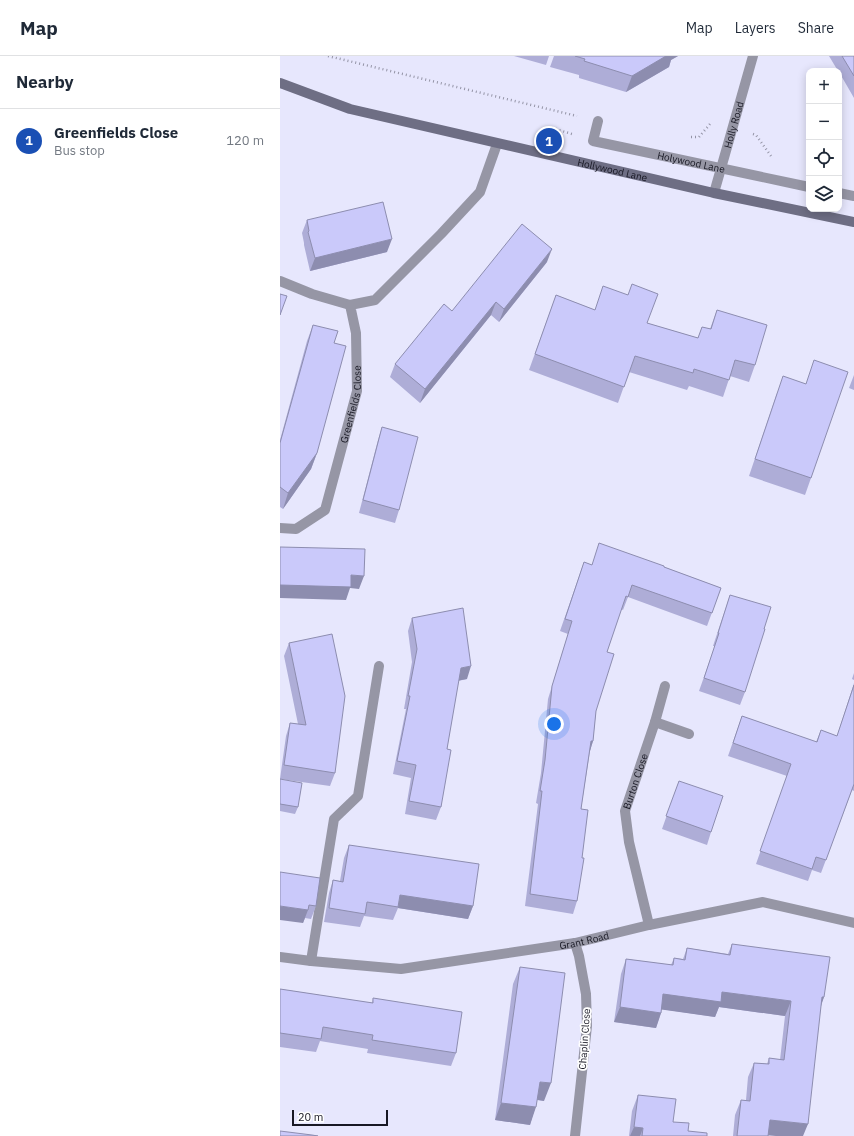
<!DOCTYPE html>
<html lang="en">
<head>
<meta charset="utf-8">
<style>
  :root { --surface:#fff; --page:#f6f6f7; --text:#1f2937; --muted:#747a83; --line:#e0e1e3; --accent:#111827 }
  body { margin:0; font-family:"IBM Plex Sans",sans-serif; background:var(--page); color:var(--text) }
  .controls { position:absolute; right:12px; top:12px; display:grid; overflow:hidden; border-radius:8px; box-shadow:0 2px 10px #0003 }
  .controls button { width:36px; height:36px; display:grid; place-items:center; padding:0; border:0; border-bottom:1px solid var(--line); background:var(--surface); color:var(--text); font:20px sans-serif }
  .scale { position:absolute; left:12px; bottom:10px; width:96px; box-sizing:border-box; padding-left:4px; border:2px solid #181824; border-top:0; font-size:11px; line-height:14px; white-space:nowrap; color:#181824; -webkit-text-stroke:3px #fff; paint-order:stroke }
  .you { position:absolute; left:274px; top:668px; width:14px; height:14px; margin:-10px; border:3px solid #fff; border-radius:50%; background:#1a73e8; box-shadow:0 0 0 6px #1a73e833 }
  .badge { display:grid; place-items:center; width:26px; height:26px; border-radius:50%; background:var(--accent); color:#fff; font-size:13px; font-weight:700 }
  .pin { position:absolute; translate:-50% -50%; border:2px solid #fff; box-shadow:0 1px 4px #0006 }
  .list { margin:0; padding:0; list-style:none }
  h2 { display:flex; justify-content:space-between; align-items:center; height:52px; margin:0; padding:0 16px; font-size:17px }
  h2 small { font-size:13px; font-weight:400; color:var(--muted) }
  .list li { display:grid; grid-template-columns:26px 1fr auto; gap:12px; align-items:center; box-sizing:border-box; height:64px; padding:0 16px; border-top:1px solid var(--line) }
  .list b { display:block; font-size:15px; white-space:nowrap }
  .list p { margin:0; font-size:13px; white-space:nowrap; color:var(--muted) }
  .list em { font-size:13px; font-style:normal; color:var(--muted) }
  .icon { flex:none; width:22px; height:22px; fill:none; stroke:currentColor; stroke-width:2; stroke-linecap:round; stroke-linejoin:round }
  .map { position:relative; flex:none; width:574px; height:1080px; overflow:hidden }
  header { display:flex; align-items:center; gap:24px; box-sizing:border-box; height:56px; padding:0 20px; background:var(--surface); border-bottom:1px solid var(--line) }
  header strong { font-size:19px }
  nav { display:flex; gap:22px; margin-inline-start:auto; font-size:14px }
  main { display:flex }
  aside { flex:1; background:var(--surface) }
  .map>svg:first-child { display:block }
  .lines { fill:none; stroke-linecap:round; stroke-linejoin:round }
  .path { stroke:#9494a6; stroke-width:2.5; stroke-dasharray:1 3; stroke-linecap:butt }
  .street { stroke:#9696a5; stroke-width:10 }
  .secondary { stroke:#6e6e84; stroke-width:10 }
  .wall { fill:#aeadd7 }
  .shaded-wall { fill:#8d8daf }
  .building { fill:#cac9fa; stroke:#8d8daf }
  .labels { text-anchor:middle; stroke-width:3.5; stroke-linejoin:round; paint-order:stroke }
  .street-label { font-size:10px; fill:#181824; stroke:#fff }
</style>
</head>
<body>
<header>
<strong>Map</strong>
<nav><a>Map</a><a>Layers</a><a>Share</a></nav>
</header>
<main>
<aside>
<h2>Nearby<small></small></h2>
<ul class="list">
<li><span class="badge" style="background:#1a4fb4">1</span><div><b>Greenfields Close</b><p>Bus stop</p></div><em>120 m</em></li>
</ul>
</aside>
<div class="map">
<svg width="574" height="1080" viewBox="0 0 574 1080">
  <rect width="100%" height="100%" fill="#e7e7fd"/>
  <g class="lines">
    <!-- path -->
    <path class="path" d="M 48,0 L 297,60
      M 268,76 L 269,71 L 292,78
      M 473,78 L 476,79 L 491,100
      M 411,81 L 419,81 L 430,68"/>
    <!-- street -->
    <g class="street">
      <path id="s1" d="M 318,65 L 313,85 L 529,131"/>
      <path id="s2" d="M 434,137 L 473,0"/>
      <path d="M 559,137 L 574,140"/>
      <path d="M 0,225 L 32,238 L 70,249"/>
      <path id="s3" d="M 0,472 L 16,473 L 45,454 L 77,335 L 76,277 L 70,249 L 95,244 L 161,178 L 200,136 L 217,88"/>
      <path d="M 375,666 L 385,630"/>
      <path id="s4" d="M 369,869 L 349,786 L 345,755 L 375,666 L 409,678"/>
      <path d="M 295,887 L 299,900 L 306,938 L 307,970 L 295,1080"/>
      <path id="s5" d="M 0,901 L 31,905 L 121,913 L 295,887 L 369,869 L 483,846 L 574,867"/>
      <path d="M 31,905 L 54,763 L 78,740 L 99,610"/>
    </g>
    <!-- secondary -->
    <path class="secondary" id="s6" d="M 0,27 L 70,53 L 434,137 L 574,166"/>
  </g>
  <!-- wall -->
  <path class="wall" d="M 234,0 L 269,0 L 266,9 Z
    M 274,0 L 398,0 L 391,4 L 389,11 L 346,36 L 299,22 L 299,19 L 270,11 Z
    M 549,0 L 574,0 L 574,42 L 559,16 L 559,15 L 558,15 Z
    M 27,164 L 107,196 L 30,215 L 24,189 L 24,187 L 22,177 Z
    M 267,206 L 219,266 L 211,259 L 140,347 L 110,321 L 115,308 L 172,255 Z
    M 276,239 L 315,254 L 367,267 L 418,282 L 422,271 L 430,273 L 437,254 L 475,309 L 469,326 L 450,320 L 443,341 L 409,330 L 407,334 L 349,316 L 338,347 L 249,314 Z
    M 33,269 L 37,397 L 31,413 L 3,453 L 0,451 L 0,384 L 27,285 Z
    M 574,319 L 574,334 L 569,332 Z
    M 497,337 L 531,422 L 525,439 L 469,420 Z
    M 102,371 L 119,454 L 115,467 L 79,457 L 98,384 Z
    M 304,506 L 312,509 L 384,511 L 441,532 L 427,570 L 348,541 L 343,554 L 341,553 L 327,596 L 316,655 L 313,685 L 310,695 L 301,753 L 297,845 L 293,858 L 245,850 L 258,748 L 256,747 L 261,717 L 268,643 L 288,578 L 280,575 Z
    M 450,539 L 465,636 L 460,649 L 419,635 L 435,590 L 433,590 Z
    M 132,562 L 187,623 L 178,625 L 167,693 L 161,751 L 156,764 L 125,758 L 131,722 L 113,718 L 126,653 L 124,653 L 132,606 L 128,575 Z
    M 9,587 L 55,717 L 50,730 L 0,723 L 6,680 L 10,667 L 18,668 L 4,600 Z
    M 574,617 L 574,624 L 572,623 Z
    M 574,627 L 574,735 L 572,734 L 541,817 L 532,814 L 528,825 L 476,808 L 507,720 L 448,700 L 462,660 L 536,686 L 541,674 L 557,680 Z
    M 0,723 L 18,751 L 15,758 L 0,755 Z
    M 399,725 L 431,776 L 427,789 L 382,773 Z
    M 69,789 L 193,850 L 188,863 L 118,852 L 113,864 L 84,860 L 80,871 L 44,866 L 49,837 L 53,824 L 60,825 L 64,802 Z
    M 0,816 L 36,850 L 31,863 L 25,862 L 23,867 Z
    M 452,888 L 544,941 L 488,1080 L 453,1080 L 455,1059 L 461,1044 L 466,1044 L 468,1021 L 474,1007 L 487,1008 L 489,1002 L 500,1004 L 505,960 L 439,951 L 435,961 L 381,953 L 381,957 L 376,972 L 334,966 L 341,918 L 346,903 L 391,909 L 394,902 L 403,903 L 407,892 L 448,898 Z
    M 240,911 L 264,1045 L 257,1044 L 250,1069 L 215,1064 L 233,928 Z
    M 0,933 L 92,947 L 93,942 L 176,997 L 171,1010 L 87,997 L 88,993 L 40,985 L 36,996 L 0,991 Z
    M 358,1039 L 393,1066 L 408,1075 L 427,1080 L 349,1080 L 352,1055 Z"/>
  <!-- shaded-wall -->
  <path class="shaded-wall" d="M 385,0 L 398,0 L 391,4 L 389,11 L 346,36 L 352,20 Z
    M 112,183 L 107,196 L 30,215 L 35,202 Z
    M 272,193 L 267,206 L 219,266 L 224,253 Z
    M 216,246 L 211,259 L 140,347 L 145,333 Z
    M 37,397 L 31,413 L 3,453 L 8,437 Z
    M 71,519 L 84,520 L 79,533 L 70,532 L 66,544 L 0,542 L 0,529 Z
    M 191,610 L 187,623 L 176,625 L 181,612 Z
    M 311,685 L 313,685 L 309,698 Z
    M 120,839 L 193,850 L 188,863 L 118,852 Z
    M 0,850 L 28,854 L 23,867 L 0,864 Z
    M 442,936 L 511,945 L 505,960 L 439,951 L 435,961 L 378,953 L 383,938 Z
    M 542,941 L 544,941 L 539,956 Z
    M 340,951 L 381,957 L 376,972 L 334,966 Z
    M 260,1026 L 271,1027 L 264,1045 L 253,1043 Z
    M 221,1047 L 256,1051 L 250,1069 L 215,1064 Z
    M 490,1064 L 528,1068 L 523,1080 L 496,1080 L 484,1079 Z
    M 354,1071 L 363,1072 L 360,1080 L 350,1080 Z"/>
  <!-- building -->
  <path class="building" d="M 295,0 L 386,0 L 352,20 L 304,5 L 305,3 Z
    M 562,0 L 574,0 L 574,20 Z
    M 103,146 L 112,183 L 35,202 L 28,176 L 29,175 L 27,164 Z
    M 242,168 L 272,193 L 224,253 L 216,246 L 145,333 L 115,308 L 164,248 L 172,255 Z
    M 352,228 L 378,238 L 367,267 L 418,282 L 422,271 L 431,273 L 437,254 L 487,269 L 475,309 L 455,304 L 449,324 L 414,313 L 413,317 L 355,300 L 344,331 L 255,298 L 276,239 L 315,254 L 323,230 L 348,239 Z
    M 0,238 L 7,240 L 0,259 Z
    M 33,269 L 58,275 L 54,287 L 66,290 L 37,397 L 8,437 L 0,431 L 0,387 Z
    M 534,304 L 568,316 L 531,422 L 475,403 L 503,320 L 526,328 Z
    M 102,371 L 138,381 L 119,454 L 83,444 Z
    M 319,487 L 384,510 L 384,511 L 441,532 L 432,557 L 352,529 L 348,541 L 346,540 L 327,596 L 334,598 L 316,655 L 313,685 L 311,685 L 301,753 L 308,754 L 302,802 L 304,802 L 297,845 L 250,838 L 262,735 L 260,735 L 265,704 L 272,630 L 292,565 L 285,563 L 304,506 L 312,509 Z
    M 0,491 L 85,493 L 84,520 L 71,519 L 71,531 L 0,529 Z
    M 450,539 L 491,551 L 484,573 L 485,573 L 465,636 L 424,622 L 439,577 L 438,577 Z
    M 183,552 L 191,610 L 181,612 L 167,693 L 171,694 L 161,751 L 129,745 L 136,709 L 117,705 L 130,640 L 128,640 L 137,593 L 132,562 Z
    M 52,578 L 65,640 L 55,717 L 4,709 L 10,667 L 26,669 L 9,587 Z
    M 574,629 L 574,728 L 546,804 L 536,801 L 532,813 L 480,795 L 511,708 L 453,687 L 462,660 L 537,686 L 541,674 L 557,680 Z
    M 0,723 L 22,727 L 18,751 L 0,748 Z
    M 399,725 L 443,740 L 431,776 L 386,760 Z
    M 69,789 L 199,808 L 193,850 L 120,839 L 118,851 L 87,846 L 85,858 L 49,852 L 53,824 L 63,826 Z
    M 0,816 L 40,822 L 36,850 L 29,849 L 28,854 L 0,850 Z
    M 452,888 L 550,901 L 544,941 L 542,941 L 528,1068 L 490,1064 L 488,1080 L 457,1080 L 461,1044 L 470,1045 L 474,1007 L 489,1008 L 489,1002 L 504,1004 L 511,945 L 442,936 L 441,946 L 383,938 L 381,957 L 340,951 L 346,903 L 393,909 L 394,902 L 405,904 L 407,892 L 450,899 Z
    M 240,911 L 285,917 L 271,1027 L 260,1026 L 256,1051 L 221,1047 Z
    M 0,933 L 93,947 L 93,942 L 182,956 L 176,997 L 92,984 L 93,979 L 43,971 L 41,983 L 0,977 Z
    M 358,1039 L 396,1043 L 393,1066 L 409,1067 L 408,1075 L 427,1077 L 427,1080 L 362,1080 L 363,1072 L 354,1071 Z
    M 0,1075 L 32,1079 L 38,1080 L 0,1080 Z"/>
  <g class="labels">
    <!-- street labels -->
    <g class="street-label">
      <text dy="4" stroke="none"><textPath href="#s2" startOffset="71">Holly Road</textPath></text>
      <text dy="4" stroke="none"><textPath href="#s1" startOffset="121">Holywood Lane</textPath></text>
      <text dy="4" stroke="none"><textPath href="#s6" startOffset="344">Hollywood Lane</textPath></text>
      <text dy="4" stroke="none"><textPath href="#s3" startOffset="160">Greenfields Close</textPath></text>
      <text dy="4" stroke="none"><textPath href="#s4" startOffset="148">Burton Close</textPath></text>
      <text dy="4" stroke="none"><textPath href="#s5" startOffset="307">Grant Road</textPath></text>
      <text transform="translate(304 983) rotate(-86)" y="4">Chaplin Close</text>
    </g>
  </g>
</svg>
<div class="controls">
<button>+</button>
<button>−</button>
<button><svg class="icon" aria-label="locate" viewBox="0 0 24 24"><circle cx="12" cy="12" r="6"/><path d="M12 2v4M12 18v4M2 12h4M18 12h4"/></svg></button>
<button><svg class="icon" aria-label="layers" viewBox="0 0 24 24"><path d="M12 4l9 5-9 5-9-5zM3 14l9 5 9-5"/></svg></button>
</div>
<div class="scale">20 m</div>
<div class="you"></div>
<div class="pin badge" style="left:269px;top:85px;background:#1a4fb4">1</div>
</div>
</main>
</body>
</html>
